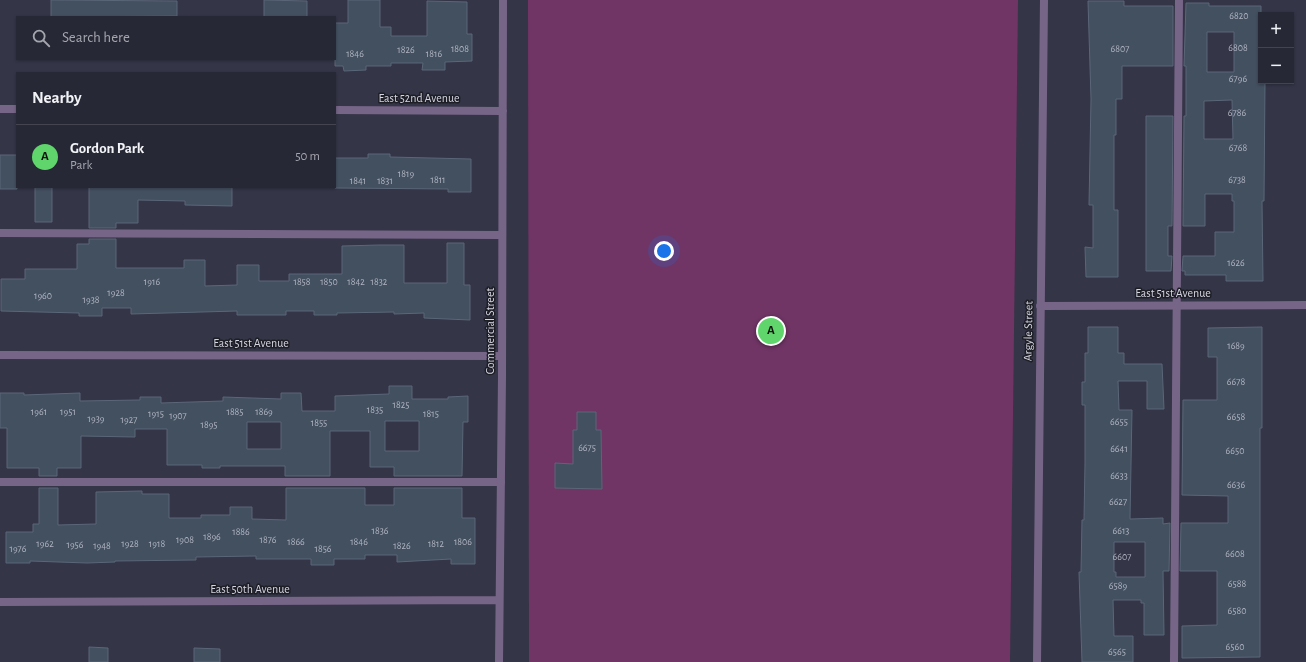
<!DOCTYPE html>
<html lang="en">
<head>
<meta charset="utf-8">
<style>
  :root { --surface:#272835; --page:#333441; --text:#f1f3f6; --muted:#a4a6ad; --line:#434450; --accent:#5fd56b }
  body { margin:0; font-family:"Alegreya Sans",sans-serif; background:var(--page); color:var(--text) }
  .controls { position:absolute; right:12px; top:12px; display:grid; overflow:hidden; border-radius:0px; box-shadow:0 1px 3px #0004 }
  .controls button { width:36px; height:36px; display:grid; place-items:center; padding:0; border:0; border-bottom:1px solid var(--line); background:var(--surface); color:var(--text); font:20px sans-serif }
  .you { position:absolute; left:664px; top:251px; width:14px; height:14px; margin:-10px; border:3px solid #fff; border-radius:50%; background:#1a73e8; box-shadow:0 0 0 6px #1a73e833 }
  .badge { display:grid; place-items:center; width:26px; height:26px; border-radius:50%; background:var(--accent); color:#111; font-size:13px; font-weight:700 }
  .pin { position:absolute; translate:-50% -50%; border:2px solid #fff; box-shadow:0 1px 4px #0006 }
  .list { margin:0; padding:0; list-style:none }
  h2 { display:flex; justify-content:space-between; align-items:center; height:52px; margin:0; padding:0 16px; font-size:17px }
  h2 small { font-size:13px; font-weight:400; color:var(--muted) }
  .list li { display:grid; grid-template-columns:26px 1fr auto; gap:12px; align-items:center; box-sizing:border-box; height:64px; padding:0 16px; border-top:1px solid var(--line) }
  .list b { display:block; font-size:15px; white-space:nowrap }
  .list p { margin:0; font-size:13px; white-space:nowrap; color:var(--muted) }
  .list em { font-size:13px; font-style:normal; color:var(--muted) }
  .icon { flex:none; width:22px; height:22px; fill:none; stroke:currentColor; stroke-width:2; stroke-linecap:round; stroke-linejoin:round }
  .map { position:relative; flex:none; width:1306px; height:662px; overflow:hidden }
  .search { position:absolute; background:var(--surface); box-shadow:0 1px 3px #0004; left:16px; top:16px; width:320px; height:44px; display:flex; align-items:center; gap:10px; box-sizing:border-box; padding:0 14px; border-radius:0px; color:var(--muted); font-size:15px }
  .panel { position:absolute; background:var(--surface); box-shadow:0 1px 3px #0004; left:16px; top:72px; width:320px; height:116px; border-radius:0px }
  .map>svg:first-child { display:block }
  .green { fill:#703565 }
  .building { fill:#435060; stroke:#5a6778; fill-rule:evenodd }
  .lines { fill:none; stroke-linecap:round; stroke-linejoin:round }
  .service { stroke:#776588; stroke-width:8 }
  .minor { stroke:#776588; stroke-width:8 }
  .labels { text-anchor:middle; stroke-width:3; stroke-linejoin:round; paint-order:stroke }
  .number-label { font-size:10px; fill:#b0b4c1 }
  .street-label { font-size:12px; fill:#d5d6e1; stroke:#1d1e26 }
</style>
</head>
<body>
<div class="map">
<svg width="1306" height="662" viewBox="0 0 1306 662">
  <rect width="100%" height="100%" fill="#343547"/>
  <!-- green -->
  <path class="green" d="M 528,0 L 1018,0 L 1010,662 L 529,662 Z"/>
  <!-- building -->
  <path class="building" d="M 51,0 L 177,1 L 177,16 L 51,17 Z
    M 264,0 L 307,1 L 307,17 L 264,17 Z
    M 348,0 L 380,0 L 380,27 L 391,27 L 391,36 L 427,36 L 427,1 L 467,2 L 467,34 L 472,34 L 472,61 L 445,62 L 445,70 L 422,70 L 423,63 L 391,63 L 391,66 L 366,66 L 366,70 L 344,71 L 343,66 L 335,66 L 335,23 L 348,23 Z
    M 1088,1 L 1124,1 L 1124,6 L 1173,6 L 1173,66 L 1122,66 L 1122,99 L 1116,99 L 1116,135 L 1114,135 L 1114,210 L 1118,210 L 1118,277 L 1086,277 L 1085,247 L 1093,248 L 1093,205 L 1089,205 L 1091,99 Z
    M 1186,3 L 1209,3 L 1209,6 L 1261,6 L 1261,81 L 1265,81 L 1264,201 L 1262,201 L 1263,281 L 1226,281 L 1226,275 L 1185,275 L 1185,271 L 1182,271 L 1183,256 L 1215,256 L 1215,232 L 1234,232 L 1234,201 L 1232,201 L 1232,194 L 1205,194 L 1205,226 L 1183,226 L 1184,116 L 1186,116 L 1186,66 L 1184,66 ZM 1207,32 L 1234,32 L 1234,72 L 1207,72 ZM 1232,100 L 1233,139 L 1204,139 L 1204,101 Z
    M 1146,116 L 1173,116 L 1172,226 L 1168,226 L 1168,256 L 1172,256 L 1171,271 L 1146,271 Z
    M 368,154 L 390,154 L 390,157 L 471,159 L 471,192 L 448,192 L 448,189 L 335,188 L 335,158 L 368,158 Z
    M 0,155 L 17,155 L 17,189 L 0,189 Z
    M 35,187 L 52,187 L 52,222 L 35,222 Z
    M 89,187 L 232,187 L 232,206 L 185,205 L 185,201 L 138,200 L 138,223 L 116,223 L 116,228 L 89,228 Z
    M 89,239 L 116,239 L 116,268 L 184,268 L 184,260 L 205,260 L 205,286 L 237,285 L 237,265 L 259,265 L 259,281 L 289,281 L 289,274 L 342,274 L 342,246 L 379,245 L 404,245 L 404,283 L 447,283 L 447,243 L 464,243 L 464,285 L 470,285 L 470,320 L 424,318 L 424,313 L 394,314 L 394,312 L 337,313 L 337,315 L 314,315 L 314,311 L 286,311 L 286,315 L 237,315 L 237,311 L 131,314 L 131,308 L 102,308 L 102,316 L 79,316 L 79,313 L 1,311 L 1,279 L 25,279 L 25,269 L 77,269 L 77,244 L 89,244 Z
    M 1088,327 L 1118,327 L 1118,353 L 1124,353 L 1124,364 L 1162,364 L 1164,409 L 1147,409 L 1147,381 L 1118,381 L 1119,410 L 1132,410 L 1130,519 L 1163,518 L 1163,524 L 1170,523 L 1169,571 L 1163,571 L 1164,635 L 1144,635 L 1144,603 L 1141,603 L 1141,600 L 1113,600 L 1114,636 L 1133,636 L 1133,662 L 1082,662 L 1079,572 L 1081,572 L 1082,520 L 1084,520 L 1085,463 L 1085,405 L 1082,405 L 1082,382 L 1085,382 L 1085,353 L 1088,353 ZM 1114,542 L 1145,542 L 1145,577 L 1116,577 L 1116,572 L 1114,572 Z
    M 1262,327 L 1262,428 L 1260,428 L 1260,657 L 1182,658 L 1182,626 L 1217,625 L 1217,571 L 1180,571 L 1181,523 L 1228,523 L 1228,496 L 1182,495 L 1183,400 L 1217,400 L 1217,357 L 1208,357 L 1208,328 Z
    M 389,386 L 412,386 L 412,399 L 448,399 L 448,397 L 468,396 L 468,422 L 463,422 L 462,476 L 394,476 L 394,467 L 370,467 L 370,431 L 330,431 L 330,476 L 285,476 L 285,466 L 220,466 L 220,468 L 202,468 L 202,465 L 167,465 L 167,429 L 135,429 L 135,437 L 81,436 L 81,468 L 57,468 L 57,476 L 39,476 L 39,468 L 7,468 L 7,428 L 0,428 L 0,393 L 24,393 L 24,395 L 80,393 L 80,401 L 140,400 L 140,397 L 161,397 L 161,403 L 223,401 L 223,397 L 281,399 L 281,393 L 301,393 L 302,411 L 335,411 L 335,396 L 389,394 ZM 385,421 L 419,421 L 419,451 L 385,451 ZM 247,422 L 281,422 L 281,449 L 247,449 Z
    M 577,412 L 596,412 L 596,430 L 601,430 L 602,489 L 555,488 L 555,463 L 573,464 L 573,430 L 577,430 Z
    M 39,488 L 58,488 L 58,525 L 96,524 L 96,492 L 142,491 L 142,494 L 169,494 L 169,518 L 201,518 L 201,515 L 230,515 L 230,507 L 252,507 L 252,519 L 286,520 L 286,488 L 365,488 L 365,505 L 394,505 L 394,488 L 462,488 L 462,518 L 475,518 L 475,564 L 451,564 L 451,559 L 397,562 L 397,555 L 365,555 L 365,559 L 334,559 L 334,565 L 311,565 L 311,559 L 256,559 L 256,556 L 196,557 L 196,560 L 115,561 L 115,562 L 87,563 L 30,561 L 30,563 L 6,563 L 6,532 L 33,532 L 33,524 L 39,524 Z
    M 89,647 L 108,648 L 108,662 L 89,662 Z
    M 194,648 L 220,649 L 220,662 L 194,662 Z"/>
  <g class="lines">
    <!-- service -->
    <path class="service" d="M 0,233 L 502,235
      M 0,482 L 501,482
      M 1174,662 L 1179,0"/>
    <!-- minor -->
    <path class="minor" d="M 0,109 L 17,109
      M 335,110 L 503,111
      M 1040,306 L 1306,305
      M 0,355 L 502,356
      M 0,602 L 499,600
      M 499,662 L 502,376 L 503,0
      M 1037,662 L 1044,0"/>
  </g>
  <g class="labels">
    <!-- number labels -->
    <g class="number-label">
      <text x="1239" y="19">6820</text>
      <text x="1238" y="51">6808</text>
      <text x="460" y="52">1808</text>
      <text x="1120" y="52">6807</text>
      <text x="406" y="53">1826</text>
      <text x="355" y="57">1846</text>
      <text x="434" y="57">1816</text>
      <text x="1238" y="82">6796</text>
      <text x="1237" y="116">6786</text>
      <text x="1238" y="151">6768</text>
      <text x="406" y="177">1819</text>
      <text x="438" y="183">1811</text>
      <text x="1237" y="183">6738</text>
      <text x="358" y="184">1841</text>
      <text x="385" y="184">1831</text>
      <text x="1236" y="266">1626</text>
      <text x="152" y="285">1916</text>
      <text x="302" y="285">1858</text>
      <text x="329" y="285">1850</text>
      <text x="356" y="285">1842</text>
      <text x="379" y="285">1832</text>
      <text x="116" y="296">1928</text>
      <text x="43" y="299">1960</text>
      <text x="91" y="303">1938</text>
      <text x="1236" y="349">1689</text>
      <text x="1236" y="385">6678</text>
      <text x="401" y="408">1825</text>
      <text x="375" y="413">1835</text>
      <text x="39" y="415">1961</text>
      <text x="68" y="415">1951</text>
      <text x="235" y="415">1885</text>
      <text x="264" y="415">1869</text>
      <text x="156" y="417">1915</text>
      <text x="431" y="417">1815</text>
      <text x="178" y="419">1907</text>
      <text x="1236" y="420">6658</text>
      <text x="96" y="422">1939</text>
      <text x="129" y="423">1927</text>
      <text x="1119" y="425">6655</text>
      <text x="319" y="426">1855</text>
      <text x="209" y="428">1895</text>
      <text x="587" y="451">6675</text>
      <text x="1119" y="452">6641</text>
      <text x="1235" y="454">6650</text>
      <text x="1119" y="479">6633</text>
      <text x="1236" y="488">6636</text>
      <text x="1118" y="505">6627</text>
      <text x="380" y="534">1836</text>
      <text x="1121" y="534">6613</text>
      <text x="241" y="535">1886</text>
      <text x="212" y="540">1896</text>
      <text x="185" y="543">1908</text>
      <text x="268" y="543">1876</text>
      <text x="296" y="545">1866</text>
      <text x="359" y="545">1846</text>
      <text x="463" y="545">1806</text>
      <text x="45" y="547">1962</text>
      <text x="130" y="547">1928</text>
      <text x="157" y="547">1918</text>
      <text x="436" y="547">1812</text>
      <text x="75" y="548">1956</text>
      <text x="102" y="549">1948</text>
      <text x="402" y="549">1826</text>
      <text x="18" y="552">1976</text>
      <text x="323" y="552">1856</text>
      <text x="1235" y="557">6608</text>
      <text x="1122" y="560">6607</text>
      <text x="1237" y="587">6588</text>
      <text x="1118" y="589">6589</text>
      <text x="1237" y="614">6580</text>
      <text x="1235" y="650">6560</text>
      <text x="1117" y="655">6565</text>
    </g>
    <!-- street labels -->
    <g class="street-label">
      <text x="419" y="102">East 52nd Avenue</text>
      <text x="1173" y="297">East 51st Avenue</text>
      <text transform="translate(490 331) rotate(-90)" y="4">Commercial Street</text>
      <text transform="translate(1028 331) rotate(-89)" y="4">Argyle Street</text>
      <text x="251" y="347">East 51st Avenue</text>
      <text x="250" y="593">East 50th Avenue</text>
    </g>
  </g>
</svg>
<div class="controls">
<button>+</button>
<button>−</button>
</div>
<div class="you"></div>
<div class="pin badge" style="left:771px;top:331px">A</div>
<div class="search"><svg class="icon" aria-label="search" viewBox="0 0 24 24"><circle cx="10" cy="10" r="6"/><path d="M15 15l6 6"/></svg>Search here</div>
<section class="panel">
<h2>Nearby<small></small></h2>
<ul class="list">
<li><span class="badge">A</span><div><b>Gordon Park</b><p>Park</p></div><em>50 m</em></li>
</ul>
</section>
</div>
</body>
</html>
